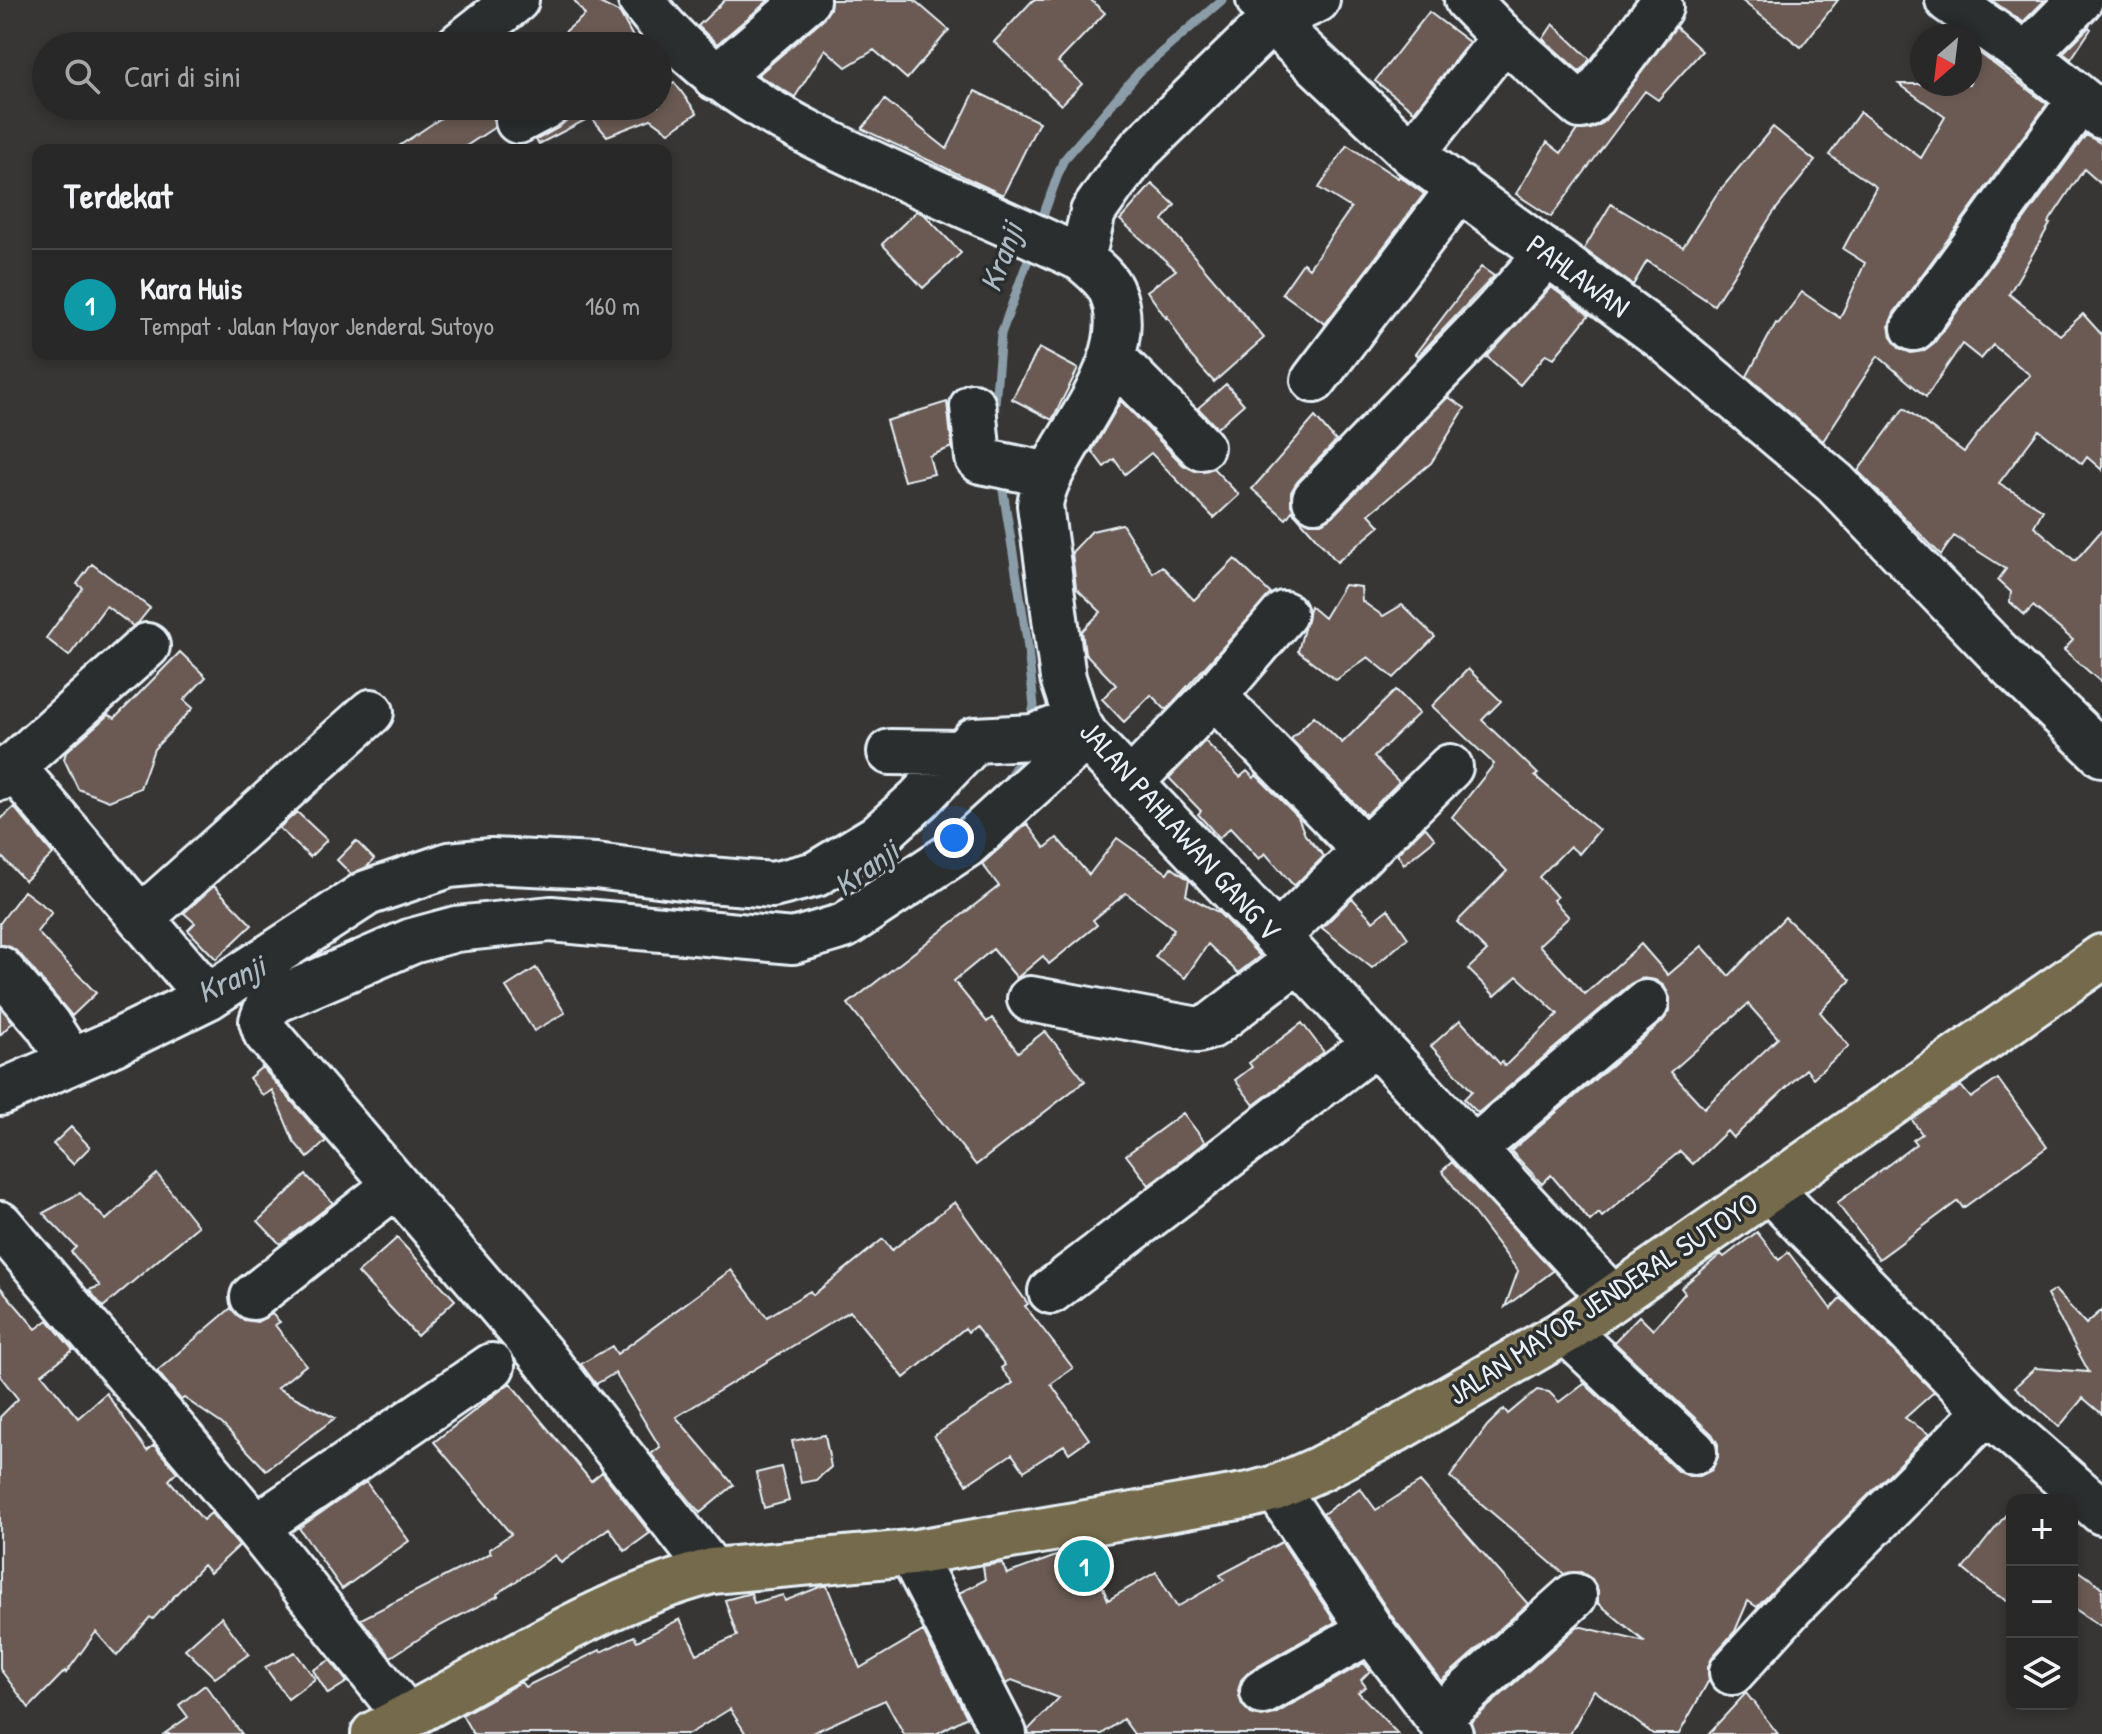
<!DOCTYPE html>
<html lang="id">
<head>
<meta charset="utf-8">
<style>
  :root { --surface:#292828; --page:#353434; --text:#f1f3f6; --muted:#a5a6a8; --line:#454445; --accent:#95b2f1 }
  body { margin:0; font-family:"Patrick Hand",sans-serif; background:var(--page); color:var(--text) }
  .controls { position:absolute; right:24px; bottom:24px; display:grid; overflow:hidden; border-radius:16px; box-shadow:0 4px 12px #0003 }
  .controls button { width:72px; height:72px; display:grid; place-items:center; padding:0; border:0; border-bottom:2px solid var(--line); background:var(--surface); color:var(--text); font:40px sans-serif }
  .compass { position:absolute; left:1910px; top:24px; width:72px; height:72px; border-radius:50%; background:var(--surface); box-shadow:0 4px 12px #0003; rotate:208deg }
  .you { position:absolute; left:954px; top:838px; width:28px; height:28px; margin:-20px; border:6px solid #fff; border-radius:50%; background:#1a73e8; box-shadow:0 0 0 12px #1a73e833 }
  .badge { display:grid; place-items:center; width:52px; height:52px; border-radius:50%; background:var(--accent); color:#fff; font-size:26px; font-weight:700 }
  .pin { position:absolute; translate:-50% -50%; border:4px solid #fff; box-shadow:0 2px 8px #0006 }
  .list { margin:0; padding:0; list-style:none }
  h2 { display:flex; justify-content:space-between; align-items:center; height:104px; margin:0; padding:0 32px; font-size:34px }
  h2 small { font-size:26px; font-weight:400; color:var(--muted) }
  .list li { display:grid; grid-template-columns:52px 1fr auto; gap:24px; align-items:center; box-sizing:border-box; height:112px; padding:0 32px; border-top:2px solid var(--line) }
  .list b { display:block; font-size:30px; white-space:nowrap }
  .list p { margin:0; font-size:26px; white-space:nowrap; color:var(--muted) }
  .list em { font-size:26px; font-style:normal; color:var(--muted) }
  .icon { flex:none; width:44px; height:44px; fill:none; stroke:currentColor; stroke-width:2; stroke-linecap:round; stroke-linejoin:round }
  .map { position:relative; flex:none; width:2102px; height:1734px; overflow:hidden }
  .search { position:absolute; background:var(--surface); box-shadow:0 4px 12px #0003; left:32px; top:32px; width:640px; height:88px; display:flex; align-items:center; gap:20px; box-sizing:border-box; padding:0 28px; border-radius:44px; color:var(--muted); font-size:30px }
  .panel { position:absolute; background:var(--surface); box-shadow:0 4px 12px #0003; left:32px; top:144px; width:640px; height:216px; border-radius:16px }
  .map>svg:first-child { display:block }
  .lines { fill:none; stroke-linecap:round; stroke-linejoin:round }
  .stream { stroke:#8b9da8; stroke-width:9 }
  .building { fill:#6b5a52; stroke:#e8f1f8; stroke-width:2; fill-rule:evenodd }
  .minor-casing { stroke:#e8f1f8; stroke-width:50 }
  .major-casing { stroke:#e8f1f8; stroke-width:50 }
  .minor { stroke:#2a2d2e; stroke-width:44 }
  .major { stroke:#746b4b; stroke-width:44 }
  .labels { text-anchor:middle; stroke-width:7; stroke-linejoin:round; paint-order:stroke }
  .street-label { font-size:30px; fill:#e8f1f8; stroke:#2a2d2e }
  .water-label { font-size:32px; font-style:italic; fill:#aab9c2; stroke:#2a2d2e }
</style>
</head>
<body>
<div class="map">
<svg width="2102" height="1734" viewBox="0 0 2102 1734">
  <rect width="100%" height="100%" fill="#373635"/>
  <filter id="ink" filterUnits="userSpaceOnUse"><feTurbulence type="fractalNoise" baseFrequency=".0125" numOctaves="2"/><feDisplacementMap in="SourceGraphic" scale="16" xChannelSelector="R" yChannelSelector="G"/><feConvolveMatrix kernelMatrix="1 2 1 2 8 2 1 2 1" color-interpolation-filters="sRGB"/></filter>
  <g filter="url(#ink)">
    <g class="lines">
      <!-- stream -->
      <path class="stream" d="M 1039,227 L 1063,161 L 1139,72 L 1222,0
        M 994,416 L 1001,334 L 1032,249
        M 1001,478 L 1027,640 L 1034,706 L 1029,724
        M 1005,783 L 1017,765 L 1021,750"/>
    </g>
    <!-- building -->
    <path class="building" d="M 574,0 L 594,0 L 620,13 L 633,37 L 622,46 L 548,46 L 585,15 Z
      M 725,0 L 769,0 L 717,44 L 698,26 Z
      M 831,0 L 914,0 L 949,30 L 907,79 L 874,50 L 846,67 L 825,49 L 795,97 L 758,75 L 823,19 L 830,9 Z
      M 1033,0 L 1091,0 L 1105,13 L 1058,62 L 1082,84 L 1061,105 L 994,42 Z
      M 1741,0 L 1838,0 L 1801,47 Z
      M 1991,0 L 2045,0 L 2023,22 Z
      M 1429,12 L 1469,42 L 1414,111 L 1375,81 Z
      M 1553,24 L 1590,59 L 1580,72 L 1543,39 Z
      M 1676,27 L 1702,51 L 1658,100 L 1645,91 L 1551,217 L 1516,194 L 1547,142 L 1561,153 L 1577,130 L 1591,129 L 1603,123 Z
      M 2089,27 L 2091,29 L 2071,59 L 2063,53 Z
      M 1970,46 L 2047,104 L 1894,313 L 1889,325 L 1891,337 L 1899,348 L 1911,353 L 1923,351 L 1934,343 L 2086,135 L 2102,144 L 2102,185 L 2084,169 L 2048,223 L 2050,224 L 2009,294 L 2060,335 L 2083,314 L 2102,335 L 2102,470 L 2087,457 L 2082,464 L 2039,430 L 1999,483 L 2043,510 L 2034,526 L 2075,561 L 2102,530 L 2102,683 L 2064,650 L 2073,640 L 2033,606 L 2025,615 L 2010,602 L 2011,592 L 1998,580 L 2006,569 L 1954,536 L 1941,555 L 1858,471 L 1904,408 L 1964,452 L 1993,414 L 2030,375 L 1993,345 L 1981,359 L 1962,344 L 1926,397 L 1878,356 L 1823,441 L 1747,376 L 1776,323 L 1778,324 L 1802,292 L 1840,318 L 1865,263 L 1843,249 L 1876,187 L 1829,155 L 1860,112 L 1921,158 L 1945,117 L 1899,84 L 1970,84 Z
      M 674,82 L 697,113 L 669,132 L 651,119 L 607,136 L 591,117 L 539,144 L 536,140 L 558,128 L 567,120 L 571,106 L 658,106 L 658,93 Z
      M 975,91 L 1039,122 L 1003,195 L 862,129 L 885,100 L 947,149 Z
      M 459,106 L 499,106 L 493,119 L 495,127 L 460,150 L 393,150 Z
      M 1773,127 L 1815,161 L 1773,213 L 1714,305 L 1647,261 L 1633,285 L 1584,249 L 1611,204 L 1683,247 L 1716,195 Z
      M 1347,145 L 1398,178 L 1399,176 L 1424,194 L 1325,324 L 1282,293 L 1303,263 L 1309,268 L 1351,208 L 1319,188 Z
      M 1152,184 L 1175,205 L 1163,220 L 1264,338 L 1214,382 L 1190,355 L 1167,316 L 1166,318 L 1147,291 L 1176,270 L 1120,220 Z
      M 917,211 L 925,215 L 961,253 L 923,288 L 882,244 Z
      M 1481,267 L 1494,276 L 1418,356 L 1415,354 Z
      M 1551,287 L 1589,315 L 1554,358 L 1546,354 L 1520,385 L 1487,357 Z
      M 1039,348 L 1078,369 L 1052,420 L 1012,399 Z
      M 1226,384 L 1244,404 L 1217,428 L 1198,408 Z
      M 1448,397 L 1465,408 L 1431,463 L 1369,514 L 1380,526 L 1337,562 L 1297,516 L 1310,523 L 1321,523 L 1332,517 Z
      M 1121,401 L 1183,465 L 1195,471 L 1213,468 L 1239,495 L 1214,518 L 1151,453 L 1125,474 L 1114,459 L 1104,467 L 1092,451 Z
      M 947,402 L 952,447 L 929,456 L 934,474 L 904,481 L 886,421 Z
      M 1315,417 L 1336,441 L 1297,482 L 1291,492 L 1291,505 L 1297,516 L 1292,511 L 1286,519 L 1252,489 Z
      M 1122,524 L 1153,573 L 1162,566 L 1194,600 L 1235,559 L 1271,594 L 1166,710 L 1151,695 L 1124,722 L 1102,699 L 1116,685 L 1085,653 L 1082,631 L 1101,612 L 1076,588 L 1072,552 L 1092,531 Z
      M 92,564 L 150,608 L 138,623 L 133,626 L 106,606 L 69,656 L 46,638 L 83,588 L 77,584 Z
      M 1344,585 L 1361,587 L 1362,601 L 1383,616 L 1402,605 L 1435,637 L 1394,678 L 1368,657 L 1336,680 L 1298,651 L 1310,606 L 1324,618 Z
      M 180,652 L 206,677 L 184,700 L 193,708 L 154,749 L 140,788 L 109,801 L 78,789 L 64,759 L 66,752 L 108,715 L 115,718 Z
      M 1468,669 L 1501,701 L 1482,720 L 1538,774 L 1535,776 L 1599,830 L 1579,854 L 1570,846 L 1539,877 L 1557,897 L 1553,900 L 1569,917 L 1539,945 L 1585,994 L 1641,944 L 1668,975 L 1702,946 L 1729,976 L 1785,917 L 1851,980 L 1820,1012 L 1849,1046 L 1813,1078 L 1806,1069 L 1733,1138 L 1727,1131 L 1693,1164 L 1680,1151 L 1602,1217 L 1599,1213 L 1590,1221 L 1551,1175 L 1542,1184 L 1511,1151 L 1662,1022 L 1670,1011 L 1670,998 L 1664,986 L 1655,980 L 1642,978 L 1630,984 L 1478,1113 L 1464,1099 L 1472,1091 L 1431,1046 L 1460,1020 L 1500,1064 L 1502,1062 L 1505,1066 L 1558,1014 L 1517,976 L 1495,996 L 1468,969 L 1487,951 L 1457,922 L 1507,871 L 1452,817 L 1494,764 L 1432,706 ZM 1748,1004 L 1778,1038 L 1704,1108 L 1671,1072 Z
      M 1396,690 L 1419,713 L 1374,757 L 1399,782 L 1366,815 L 1291,739 L 1314,716 L 1342,743 Z
      M 1205,741 L 1240,777 L 1247,771 L 1254,778 L 1256,775 L 1298,817 L 1305,835 L 1324,856 L 1294,886 L 1265,853 L 1259,859 L 1230,828 L 1219,838 L 1198,814 L 1201,811 L 1169,778 Z
      M 14,807 L 53,854 L 25,881 L 0,855 L 0,820 Z
      M 297,812 L 327,840 L 310,857 L 279,828 Z
      M 1027,824 L 1045,848 L 1057,838 L 1089,875 L 1117,838 L 1167,873 L 1171,867 L 1189,880 L 1186,895 L 1218,912 L 1260,956 L 1238,973 L 1208,944 L 1185,978 L 1155,957 L 1174,929 L 1126,893 L 1093,920 L 1097,925 L 1049,964 L 1043,956 L 1017,978 L 993,949 L 954,981 L 987,1022 L 992,1018 L 1018,1052 L 1045,1031 L 1085,1081 L 976,1165 L 848,1004 L 999,886 L 982,864 Z
      M 1425,827 L 1435,839 L 1404,864 L 1397,854 Z
      M 356,841 L 374,859 L 367,867 L 351,874 L 337,860 Z
      M 214,886 L 252,925 L 216,959 L 188,930 L 195,923 L 184,913 Z
      M 24,891 L 52,912 L 37,932 L 96,993 L 72,1016 L 19,953 L 9,946 L 0,945 L 0,923 Z
      M 1352,898 L 1373,921 L 1388,909 L 1408,938 L 1372,968 L 1322,928 Z
      M 536,968 L 565,1013 L 534,1031 L 506,987 Z
      M 0,1007 L 13,1022 L 0,1035 Z
      M 1302,1023 L 1324,1052 L 1254,1105 L 1235,1080 L 1252,1067 L 1249,1063 Z
      M 262,1067 L 326,1141 L 308,1158 L 294,1142 L 272,1090 L 263,1096 L 249,1078 Z
      M 1998,1079 L 2047,1147 L 1963,1208 L 1958,1201 L 1879,1259 L 1837,1203 L 1916,1144 L 1913,1140 L 1922,1134 L 1912,1120 L 1961,1086 L 1971,1098 Z
      M 1183,1113 L 1205,1142 L 1149,1185 L 1126,1155 Z
      M 71,1127 L 90,1147 L 73,1164 L 53,1144 Z
      M 1452,1162 L 1553,1271 L 1505,1307 L 1518,1271 L 1442,1171 Z
      M 157,1174 L 198,1226 L 103,1307 L 89,1290 L 100,1286 L 71,1252 L 76,1247 L 43,1213 L 80,1193 L 106,1220 Z
      M 306,1175 L 333,1203 L 280,1244 L 258,1221 Z
      M 955,1202 L 1028,1304 L 1025,1306 L 1073,1368 L 1051,1384 L 1089,1439 L 1069,1453 L 1064,1445 L 1024,1471 L 1012,1454 L 967,1484 L 934,1436 L 1013,1383 L 1001,1368 L 1005,1365 L 975,1326 L 968,1332 L 965,1328 L 904,1378 L 850,1311 L 676,1417 L 734,1485 L 700,1513 L 651,1454 L 660,1447 L 615,1373 L 596,1384 L 581,1364 L 612,1346 L 617,1354 L 731,1270 L 767,1317 L 810,1291 L 813,1295 L 883,1239 L 892,1250 Z
      M 1757,1232 L 1779,1260 L 1788,1252 L 1831,1309 L 1841,1298 L 1934,1392 L 1905,1418 L 1929,1434 L 1757,1607 L 1748,1601 L 1735,1631 L 1713,1656 L 1708,1667 L 1709,1680 L 1679,1734 L 1653,1734 L 1594,1690 L 1570,1734 L 1474,1734 L 1471,1722 L 1578,1626 L 1645,1642 L 1598,1603 L 1598,1590 L 1592,1579 L 1581,1572 L 1564,1574 L 1450,1477 L 1487,1426 L 1504,1409 L 1508,1414 L 1537,1390 L 1549,1392 L 1559,1402 L 1584,1383 L 1677,1471 L 1689,1476 L 1700,1476 L 1712,1470 L 1718,1457 L 1718,1444 L 1712,1434 L 1614,1342 L 1639,1316 L 1653,1330 L 1685,1293 L 1681,1288 L 1721,1254 L 1724,1257 Z
      M 397,1238 L 455,1300 L 417,1336 L 358,1273 Z
      M 0,1287 L 36,1329 L 48,1320 L 73,1350 L 42,1374 L 78,1418 L 106,1393 L 147,1451 L 154,1445 L 177,1472 L 169,1480 L 203,1520 L 211,1513 L 239,1546 L 210,1573 L 203,1565 L 153,1619 L 150,1617 L 117,1656 L 96,1632 L 66,1673 L 65,1671 L 29,1708 L 0,1669 L 0,1417 L 18,1399 L 0,1376 Z
      M 2055,1290 L 2086,1324 L 2102,1310 L 2102,1414 L 2083,1398 L 2059,1427 L 2015,1387 L 2035,1368 L 2089,1372 L 2047,1295 Z
      M 231,1308 L 244,1320 L 257,1322 L 272,1314 L 280,1322 L 275,1325 L 306,1365 L 277,1388 L 335,1418 L 266,1470 L 222,1424 L 184,1398 L 181,1400 L 157,1371 Z
      M 510,1383 L 591,1481 L 602,1472 L 650,1533 L 625,1551 L 609,1528 L 561,1563 L 555,1555 L 497,1594 L 498,1596 L 434,1629 L 391,1657 L 361,1619 L 491,1553 L 489,1549 L 511,1534 L 434,1442 Z
      M 825,1435 L 831,1467 L 816,1480 L 801,1483 L 792,1441 Z
      M 781,1467 L 789,1501 L 764,1508 L 756,1473 Z
      M 366,1482 L 409,1541 L 342,1589 L 299,1528 Z
      M 1420,1482 L 1528,1604 L 1441,1681 L 1391,1615 L 1323,1514 L 1360,1488 L 1376,1510 Z
      M 2012,1507 L 2012,1603 L 1991,1592 L 1963,1569 Z
      M 1282,1542 L 1335,1622 L 1250,1671 L 1241,1680 L 1238,1691 L 1242,1705 L 1251,1714 L 1262,1717 L 1275,1714 L 1364,1663 L 1370,1671 L 1361,1680 L 1366,1687 L 1358,1692 L 1398,1734 L 1134,1734 L 1123,1719 L 1102,1734 L 1029,1734 L 1028,1730 L 1059,1698 L 1012,1680 L 1006,1684 L 959,1593 L 985,1580 L 983,1566 L 1002,1563 L 1007,1574 L 1056,1556 L 1059,1563 L 1089,1552 L 1108,1600 L 1156,1572 L 1177,1607 L 1224,1580 L 1220,1575 Z
      M 2072,1566 L 2102,1587 L 2102,1627 L 2072,1607 Z
      M 822,1586 L 827,1586 L 860,1668 L 923,1631 L 967,1717 L 936,1734 L 904,1734 L 885,1700 L 810,1734 L 746,1734 L 730,1709 L 689,1734 L 473,1734 L 462,1715 L 521,1682 L 525,1687 L 600,1650 L 601,1652 L 634,1636 L 637,1641 L 680,1619 L 697,1654 L 737,1636 L 725,1600 L 751,1593 L 754,1603 L 783,1595 L 785,1601 Z
      M 221,1617 L 249,1654 L 215,1678 L 185,1649 Z
      M 295,1652 L 315,1679 L 288,1699 L 265,1667 Z
      M 330,1660 L 347,1682 L 328,1694 L 313,1670 Z
      M 205,1685 L 242,1734 L 164,1734 L 188,1717 L 179,1705 Z
      M 1746,1693 L 1778,1734 L 1708,1734 Z"/>
    <g class="lines">
      <defs>
        <path id="minor" d="M 641,0 C 705,84 788,125 882,168 C 948,199 1016,227 1082,259 C 1092,268 1105,277 1111,290 C 1135,343 1090,405 1064,449 C 1054,467 1043,484 1040,505 L 1063,678 L 1077,721 L 1086,736 L 1277,937 L 1612,1298
          M 1259,0 L 1271,21 L 1317,0
          M 1467,0 L 1504,38 L 1581,106 L 1585,105 L 1593,97 L 1660,7
          M 1948,0 L 2026,55 L 2102,116
          M 458,46 L 516,0
          M 2026,55 L 2080,0
          M 716,78 L 807,0
          M 518,121 L 546,106
          M 1412,154 L 1504,38
          M 1082,259 L 1093,212 L 1114,182 L 1140,149 L 1271,21 L 1412,154 L 1663,338 L 1835,483 L 2014,669 L 2102,754
          M 1914,328 L 2081,99
          M 1112,357 L 1201,447
          M 1314,380 L 1460,188
          M 973,406 L 978,458 L 981,461 L 1050,475
          M 1315,499 L 1492,316 L 1548,253
          M 1214,696 L 1364,849
          M 890,752 L 963,753
          M 12,766 L 208,997
          M 0,778 L 147,646
          M 1131,782 L 1214,696 L 1284,614
          M 141,918 L 371,712
          M 1277,937 L 1450,767
          M 0,969 L 47,1024 L 71,1061
          M 1030,999 L 1198,1030 L 1211,1026 L 1297,960
          M 0,1093 L 114,1043 L 208,997 L 367,893 L 449,865 L 491,861 L 596,866 L 697,879 L 773,885 L 816,874 L 877,837 L 919,799 L 975,740 L 1033,737 L 1077,721
          M 1474,1149 L 1646,1003
          M 1770,1190 L 1987,1411 L 2102,1512
          M 0,1224 L 256,1527 L 407,1717
          M 1051,1291 L 1376,1043
          M 253,1297 L 396,1185
          M 1566,1331 L 1694,1452
          M 1276,1488 L 1371,1630 L 1450,1734
          M 256,1527 L 492,1366
          M 911,1553 L 1004,1734
          M 712,1571 L 540,1353 L 266,1033 L 262,1021 L 267,1008 L 276,1000 L 412,941 L 456,929 L 551,919 L 793,941 L 844,926 L 965,846 L 1086,736
          M 1732,1672 L 1793,1605 L 1987,1411
          M 1263,1692 L 1371,1630
          M 1438,1718 L 1574,1596"/>
        <path id="major" d="M 374,1734 C 486,1678 590,1603 712,1571 L 911,1553 L 1250,1495 L 1276,1488 L 1319,1469 L 1395,1430 L 1566,1331 L 2102,957"/>
      </defs>
      <!-- minor casing -->
      <use href="#minor" class="minor-casing"/>
      <!-- major casing -->
      <use href="#major" class="major-casing"/>
      <!-- minor -->
      <use href="#minor" class="minor"/>
      <!-- major -->
      <use href="#major" class="major"/>
    </g>
  </g>
  <g class="labels">
    <!-- street labels -->
    <g class="street-label">
      <text transform="translate(1578 276) rotate(36)" y="10">PAHLAWAN</text>
      <text transform="translate(1180 831) rotate(48)" y="10">JALAN PAHLAWAN GANG V</text>
      <text transform="translate(1603 1299) rotate(-33)" y="10">JALAN MAYOR JENDERAL SUTOYO</text>
    </g>
    <!-- water labels -->
    <g class="water-label">
      <text transform="translate(1001 257) rotate(-70)" y="11">Kranji</text>
      <text transform="translate(866 868) rotate(-36)" y="11">Kranji</text>
      <text transform="translate(231 979) rotate(-25)" y="11">Kranji</text>
    </g>
  </g>
</svg>
<div class="controls">
<button>+</button>
<button>−</button>
<button><svg class="icon" aria-label="layers" viewBox="0 0 24 24"><path d="M12 4l9 5-9 5-9-5zM3 14l9 5 9-5"/></svg></button>
</div>
<svg class="compass" viewBox="-18 -18 36 36"><path d="M0-13l5 13h-10z" fill="#e53935"/><path d="M0 13l5-13h-10z" fill="#a5a6a8"/></svg>
<div class="you"></div>
<div class="pin badge" style="left:1084px;top:1566px;background:#0f9aa8">1</div>
<div class="search"><svg class="icon" aria-label="search" viewBox="0 0 24 24"><circle cx="10" cy="10" r="6"/><path d="M15 15l6 6"/></svg>Cari di sini</div>
<section class="panel">
<h2>Terdekat<small></small></h2>
<ul class="list">
<li><span class="badge" style="background:#0f9aa8">1</span><div><b>Kara Huis</b><p>Tempat · Jalan Mayor Jenderal Sutoyo</p></div><em>160 m</em></li>
</ul>
</section>
</div>
</body>
</html>
